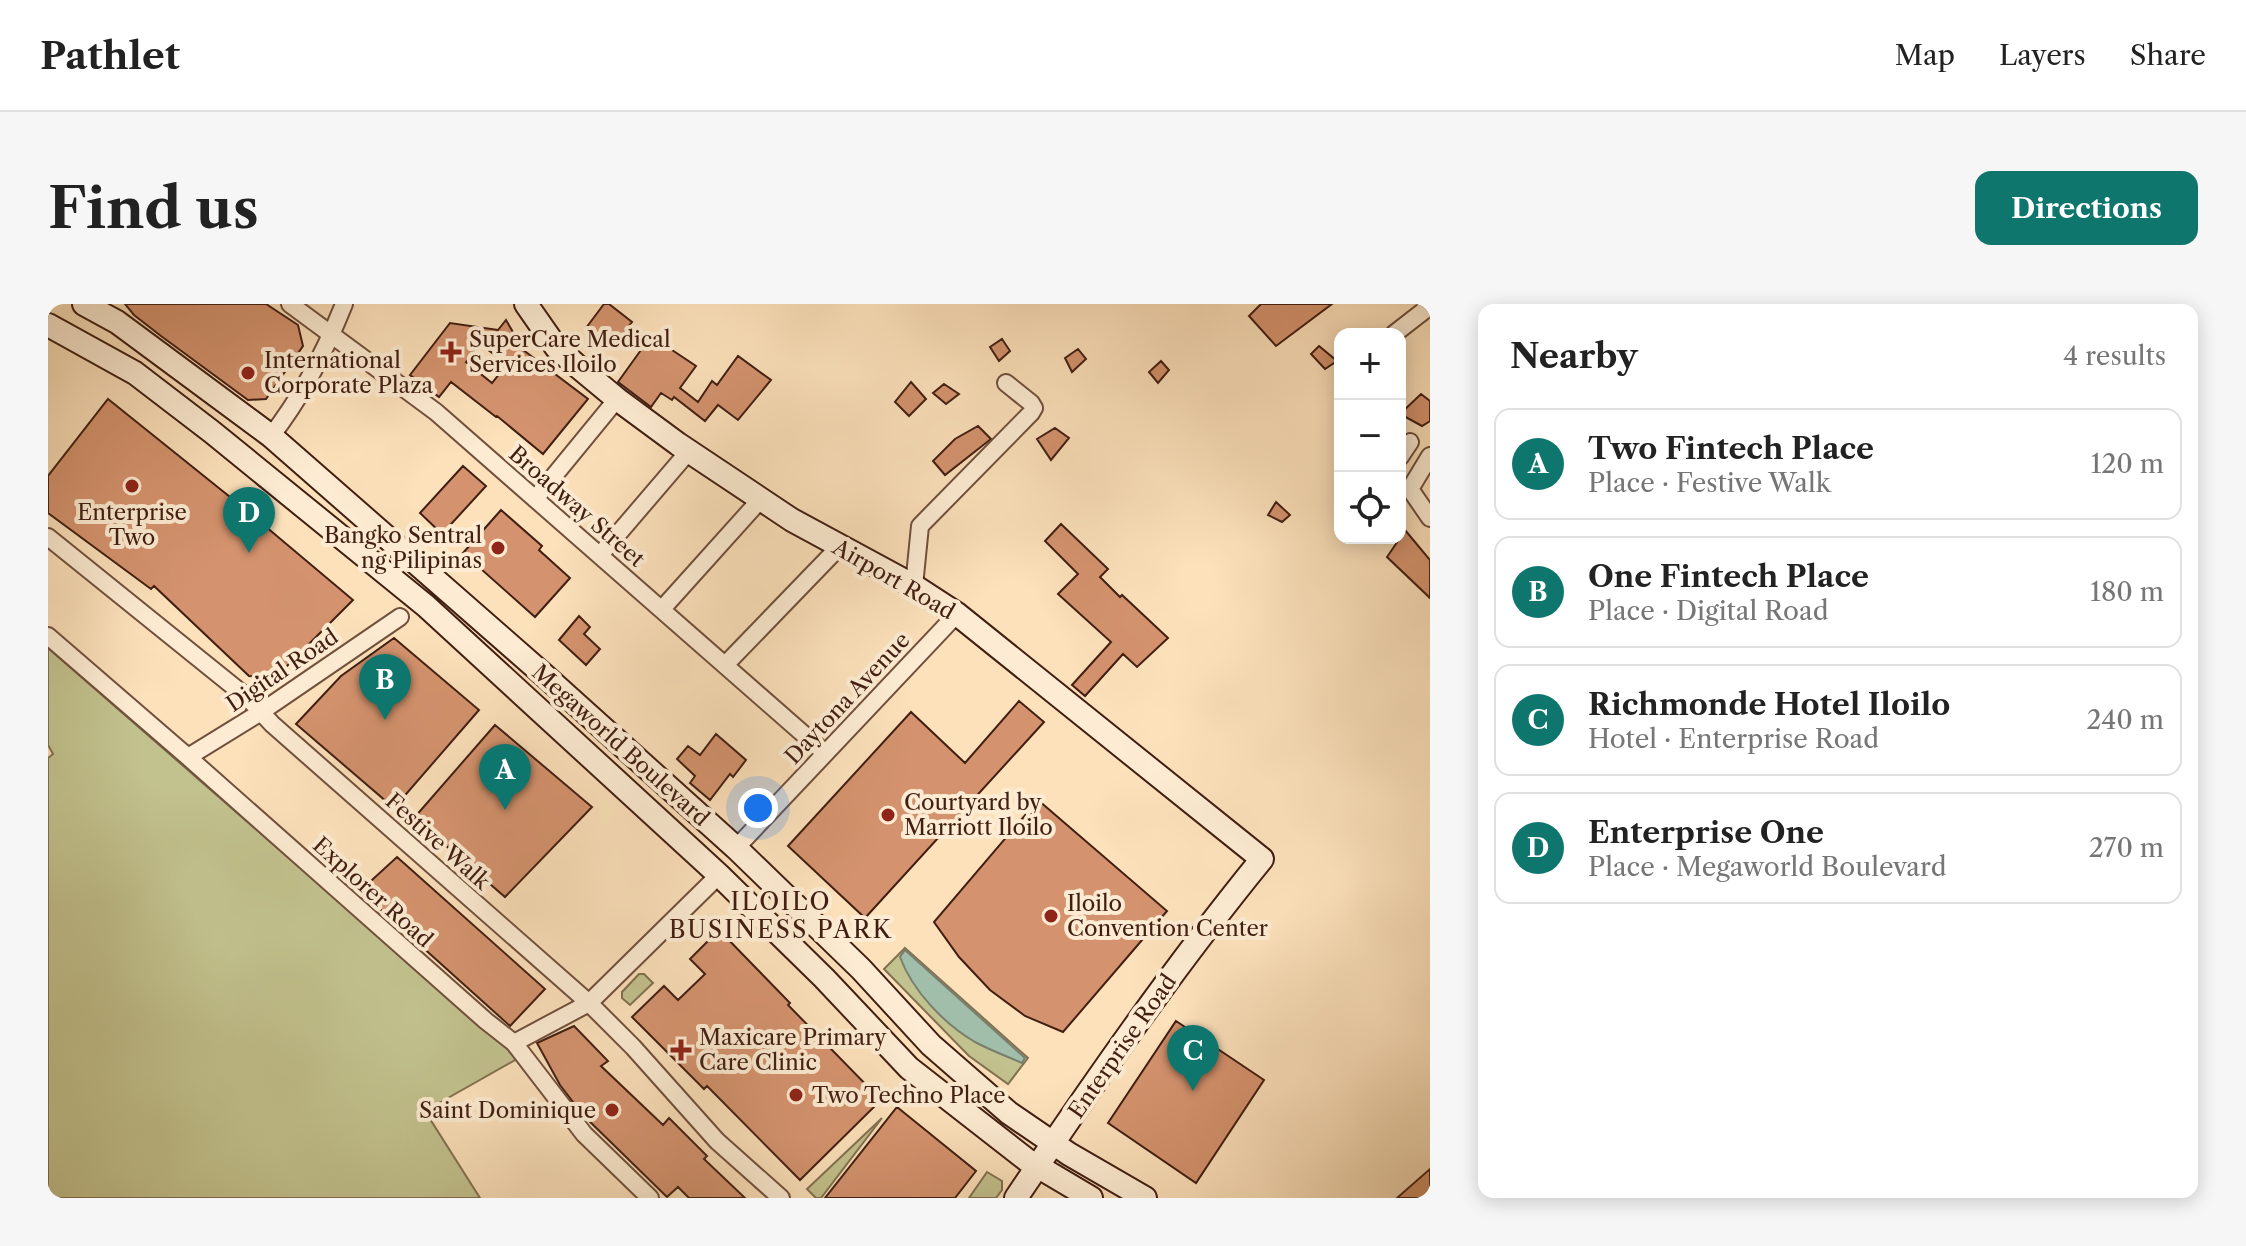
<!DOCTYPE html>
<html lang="en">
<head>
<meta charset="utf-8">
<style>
  :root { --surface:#fff; --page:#f6f6f6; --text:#222; --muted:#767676; --line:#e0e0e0; --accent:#0f766e }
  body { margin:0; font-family:"Libre Caslon Text",serif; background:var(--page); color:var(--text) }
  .controls { position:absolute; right:24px; top:24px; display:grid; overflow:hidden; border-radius:16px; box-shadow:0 4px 20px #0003 }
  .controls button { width:72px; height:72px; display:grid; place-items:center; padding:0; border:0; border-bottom:2px solid var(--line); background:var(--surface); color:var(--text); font:40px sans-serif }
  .you { position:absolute; left:710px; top:504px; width:28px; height:28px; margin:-20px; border:6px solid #fff; border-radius:50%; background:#1a73e8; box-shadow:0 0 0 12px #1a73e833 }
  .badge { display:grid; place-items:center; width:52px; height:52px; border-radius:50%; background:var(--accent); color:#fff; font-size:26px; font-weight:700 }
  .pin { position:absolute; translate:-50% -66px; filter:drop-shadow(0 2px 4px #0008) }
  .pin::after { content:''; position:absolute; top:42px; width:28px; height:24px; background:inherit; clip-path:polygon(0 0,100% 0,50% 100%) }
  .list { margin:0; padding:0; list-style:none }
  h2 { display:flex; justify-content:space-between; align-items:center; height:104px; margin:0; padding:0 32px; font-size:34px }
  h2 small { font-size:26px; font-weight:400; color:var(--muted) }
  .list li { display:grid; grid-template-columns:52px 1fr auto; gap:24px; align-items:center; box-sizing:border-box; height:112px; margin:0 16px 16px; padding:0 16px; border:2px solid var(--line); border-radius:16px }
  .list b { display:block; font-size:30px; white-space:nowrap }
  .list p { margin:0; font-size:26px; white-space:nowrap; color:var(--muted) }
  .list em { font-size:26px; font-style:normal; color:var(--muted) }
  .icon { flex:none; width:44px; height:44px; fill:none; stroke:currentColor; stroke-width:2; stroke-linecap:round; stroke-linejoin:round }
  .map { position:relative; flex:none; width:1382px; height:894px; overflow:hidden; border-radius:16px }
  header { display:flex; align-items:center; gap:48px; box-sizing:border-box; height:112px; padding:0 40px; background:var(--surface); border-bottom:2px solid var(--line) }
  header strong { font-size:38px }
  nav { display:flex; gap:44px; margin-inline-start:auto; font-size:28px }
  .intro { display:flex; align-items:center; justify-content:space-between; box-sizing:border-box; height:192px; padding:0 48px }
  h1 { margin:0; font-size:56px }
  .button { padding:20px 36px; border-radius:16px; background:var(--accent); color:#fff; font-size:28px; font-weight:700 }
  main { display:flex; gap:48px; padding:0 48px }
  aside { flex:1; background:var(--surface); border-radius:16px; box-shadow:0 4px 20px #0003 }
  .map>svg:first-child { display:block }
  .green { fill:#c2c28e; stroke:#827050; stroke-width:2 }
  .water { fill:#a0beaa; stroke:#7a7e6d; stroke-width:2 }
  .building { fill:#d4936e; stroke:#411e12; stroke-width:2; fill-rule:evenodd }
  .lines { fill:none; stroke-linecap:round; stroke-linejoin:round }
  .street-casing { stroke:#704f3c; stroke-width:20 }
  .secondary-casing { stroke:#411e12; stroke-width:26 }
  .street { stroke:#fdecd3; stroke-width:16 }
  .secondary { stroke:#fdecd3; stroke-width:22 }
  .poi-dot { fill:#8f2418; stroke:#fdecd3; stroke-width:3 }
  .labels { text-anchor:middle; stroke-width:8; stroke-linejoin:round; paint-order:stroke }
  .poi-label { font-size:22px; fill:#411e12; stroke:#fdecd3; text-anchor:start }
  .street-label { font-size:22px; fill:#411e12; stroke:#fdecd3 }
  .neighbourhood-label { font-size:24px; letter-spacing:2px; fill:#411e12; stroke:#fdecd3 }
</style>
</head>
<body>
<header>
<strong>Pathlet</strong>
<nav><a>Map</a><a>Layers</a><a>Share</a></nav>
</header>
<div class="intro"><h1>Find us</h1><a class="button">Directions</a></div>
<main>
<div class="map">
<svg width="1382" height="894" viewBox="0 0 1382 894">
  <rect width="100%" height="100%" fill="#fce1bb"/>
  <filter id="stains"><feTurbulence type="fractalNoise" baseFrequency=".0025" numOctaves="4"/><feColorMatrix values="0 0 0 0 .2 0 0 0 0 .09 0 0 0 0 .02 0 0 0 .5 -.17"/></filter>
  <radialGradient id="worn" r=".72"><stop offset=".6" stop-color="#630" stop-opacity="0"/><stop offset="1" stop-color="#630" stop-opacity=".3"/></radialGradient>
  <!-- green -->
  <path class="green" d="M 0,344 L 462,747 L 469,755 L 377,807 L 432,894 L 0,894 L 0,454 L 5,450 L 0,441 Z
    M 857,644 L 980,754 L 960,780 L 921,752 L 836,665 Z
    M 591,670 L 596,670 L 605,679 L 582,701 L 574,694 L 574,688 Z
    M 834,814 L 773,894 L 768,894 L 759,885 Z
    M 939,868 L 954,877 L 954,886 L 948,894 L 921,894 Z"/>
  <!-- water -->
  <path class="water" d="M 857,646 L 977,754 L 974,759 C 958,752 942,746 927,738 C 896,720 864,686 852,653 Z"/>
  <!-- building -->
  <path class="building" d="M 77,0 L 218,0 L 250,21 L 255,42 L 218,95 L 200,96 L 113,32 L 86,11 Z
    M 556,0 L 561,0 L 584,18 L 564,44 L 538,24 Z
    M 1213,0 L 1284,0 L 1228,42 L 1201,12 Z
    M 458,16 L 469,35 L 466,39 L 540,95 L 495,150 L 449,112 L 448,113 L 403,78 L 391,93 L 362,71 L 402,19 L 450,26 ZM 432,40 L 459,60 L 444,79 L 418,58 Z
    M 603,32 L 648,62 L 632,84 L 650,98 L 664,77 L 669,81 L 690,52 L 723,76 L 690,116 L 670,101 L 657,117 L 626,93 L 624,96 L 613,89 L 603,103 L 570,78 Z
    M 954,35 L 962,47 L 951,57 L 942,43 Z
    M 1271,42 L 1289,57 L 1277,65 L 1263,50 Z
    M 1030,45 L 1038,55 L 1024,68 L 1017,54 Z
    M 1113,57 L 1121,66 L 1110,79 L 1101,68 Z
    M 863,78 L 878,95 L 861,112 L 847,98 Z
    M 896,80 L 911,90 L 898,100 L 885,89 Z
    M 1373,90 L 1382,97 L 1382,117 L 1374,122 L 1352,110 Z
    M 60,95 L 192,201 L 305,296 L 227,374 L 201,372 L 106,282 L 103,285 L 0,209 L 0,172 Z
    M 930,122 L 943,135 L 897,171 L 885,157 L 907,135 Z
    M 1007,124 L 1021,134 L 1003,156 L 989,135 Z
    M 415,162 L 438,182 L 394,230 L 372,209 Z
    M 1228,198 L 1242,211 L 1234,218 L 1220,211 Z
    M 453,206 L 494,242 L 491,246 L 522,274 L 487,313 L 415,249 Z
    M 1013,220 L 1060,265 L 1052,273 L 1072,293 L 1074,291 L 1120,334 L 1089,363 L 1075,350 L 1037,392 L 1024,381 L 1063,338 L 1010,290 L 1030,270 L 997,237 Z
    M 1352,220 L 1382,256 L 1382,294 L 1339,253 L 1352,234 Z
    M 531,312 L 542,323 L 536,330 L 552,345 L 538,361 L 511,336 Z
    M 346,334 L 431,406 L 346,504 L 248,420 L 293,372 Z
    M 971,397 L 996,418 L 817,614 L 740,542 L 863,408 L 917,459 Z
    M 447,421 L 544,503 L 457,593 L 366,514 Z
    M 668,430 L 698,456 L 685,473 L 682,470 L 662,496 L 642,479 L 647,472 L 629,455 L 640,442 L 652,451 Z
    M 990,496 L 1119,607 L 1015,728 L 977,712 L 942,686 L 911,653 L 886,618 Z
    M 349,553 L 497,685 L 462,722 L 312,587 Z
    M 671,626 L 742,699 L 740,701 L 833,796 L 752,876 L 659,782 L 656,785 L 584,713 L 616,682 L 630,696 L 657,670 L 642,655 Z
    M 1128,717 L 1216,776 L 1148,879 L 1060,819 Z
    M 526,722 L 560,757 L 553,762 L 615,821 L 621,814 L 659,852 L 656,855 L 697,894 L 641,894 L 630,883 L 619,893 L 535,811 L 512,781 L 489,739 Z
    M 849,803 L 928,867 L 907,894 L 777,894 Z
    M 1382,865 L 1382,894 L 1349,894 Z"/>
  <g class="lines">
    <defs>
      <path id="street" d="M 242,0 L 388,108 L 777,449
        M 1346,30 L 1382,2
        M 223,132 C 253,94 278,45 296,0
        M 1382,152 L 1362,185 L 1382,214
        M 1352,153 L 1362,138
        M 487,195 L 569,95
        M 0,233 L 201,395 L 224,420 L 541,699 L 585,743 L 669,837 L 733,894
        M 552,251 L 641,147
        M 866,282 L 872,222 L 983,109 L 986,104 L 983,99 L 958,79
        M 614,305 L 712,196
        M 0,332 L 140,453 L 438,717 L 466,739 L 536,830 L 602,894
        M 678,360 L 792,242
        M 140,453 L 213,408 L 352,313
        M 688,544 L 909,310
        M 466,739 L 541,699 L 671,571"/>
      <path id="secondary" d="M 36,0 L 69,18 L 223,132 L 496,371 L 688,544 L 813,665 L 883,741 L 961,809 L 1021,850 L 1097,894
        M 478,0 L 508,43 L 528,61 L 569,95 L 630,140 L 744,216 L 866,282 L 909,310 L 1214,555 C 1126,663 1046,778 968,894
        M 0,21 L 87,69 L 164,128 L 378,302 L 671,571 L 776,674 L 861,764 L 979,856 L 1043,894"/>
    </defs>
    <!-- street casing -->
    <use href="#street" class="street-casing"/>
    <!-- secondary casing -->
    <use href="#secondary" class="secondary-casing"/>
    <!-- street -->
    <use href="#street" class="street"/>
    <!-- secondary -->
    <use href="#secondary" class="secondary"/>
  </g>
  <!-- markers -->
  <g class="poi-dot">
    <path d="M399 36h8v8h8v8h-8v8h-8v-8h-8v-8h8z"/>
    <circle cx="200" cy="69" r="8"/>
    <circle cx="84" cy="182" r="8"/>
    <circle cx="450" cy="244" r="8"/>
    <circle cx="840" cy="511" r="8"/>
    <circle cx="1003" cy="612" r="8"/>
    <path d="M629 734h8v8h8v8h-8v8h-8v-8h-8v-8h8z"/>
    <circle cx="748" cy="791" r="8"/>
    <circle cx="564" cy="806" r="8"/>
  </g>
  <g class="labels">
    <!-- poi labels -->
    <g class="poi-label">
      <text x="421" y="43">SuperCare Medical<tspan x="421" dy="25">Services Iloilo</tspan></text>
      <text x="216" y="64">International<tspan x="216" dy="25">Corporate Plaza</tspan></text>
      <text x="84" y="216" text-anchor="middle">Enterprise<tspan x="84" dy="25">Two</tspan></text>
      <text x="434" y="239" text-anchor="end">Bangko Sentral<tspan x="434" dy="25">ng Pilipinas</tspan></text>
      <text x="856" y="506">Courtyard by<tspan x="856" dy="25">Marriott Iloilo</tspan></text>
      <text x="1019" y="607">Iloilo<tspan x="1019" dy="25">Convention Center</tspan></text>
      <text x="651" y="741">Maxicare Primary<tspan x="651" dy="25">Care Clinic</tspan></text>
      <text x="764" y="799">Two Techno Place</text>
      <text x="548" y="814" text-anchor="end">Saint Dominique</text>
    </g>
    <!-- street labels -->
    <g class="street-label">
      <text transform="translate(529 202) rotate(41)" y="8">Broadway Street</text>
      <text transform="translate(846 275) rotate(30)" y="8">Airport Road</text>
      <text transform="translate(234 366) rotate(-34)" y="8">Digital Road</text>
      <text transform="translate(799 394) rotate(-47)" y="8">Daytona Avenue</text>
      <text transform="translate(573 441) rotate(42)" y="8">Megaworld Boulevard</text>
      <text transform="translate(390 537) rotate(42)" y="8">Festive Walk</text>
      <text transform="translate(325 588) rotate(42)" y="8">Explorer Road</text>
      <text transform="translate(1074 742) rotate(-55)" y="8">Enterprise Road</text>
    </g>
    <!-- neighbourhood labels -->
    <g class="neighbourhood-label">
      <text x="733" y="606">ILOILO<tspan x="733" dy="28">BUSINESS PARK</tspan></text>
    </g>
  </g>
  <rect width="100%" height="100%" filter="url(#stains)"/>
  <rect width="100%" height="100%" fill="url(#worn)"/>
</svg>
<div class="controls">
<button>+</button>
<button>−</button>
<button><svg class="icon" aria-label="locate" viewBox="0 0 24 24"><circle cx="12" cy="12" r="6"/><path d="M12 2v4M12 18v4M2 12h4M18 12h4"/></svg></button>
</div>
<div class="you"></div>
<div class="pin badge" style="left:457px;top:506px">A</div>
<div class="pin badge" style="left:337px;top:416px">B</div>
<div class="pin badge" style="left:1145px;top:787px">C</div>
<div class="pin badge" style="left:201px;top:249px">D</div>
</div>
<aside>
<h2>Nearby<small>4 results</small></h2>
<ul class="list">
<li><span class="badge">A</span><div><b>Two Fintech Place</b><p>Place · Festive Walk</p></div><em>120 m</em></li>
<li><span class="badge">B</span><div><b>One Fintech Place</b><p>Place · Digital Road</p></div><em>180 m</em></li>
<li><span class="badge">C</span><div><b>Richmonde Hotel Iloilo</b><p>Hotel · Enterprise Road</p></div><em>240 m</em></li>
<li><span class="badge">D</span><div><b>Enterprise One</b><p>Place · Megaworld Boulevard</p></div><em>270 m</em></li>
</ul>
</aside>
</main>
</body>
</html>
